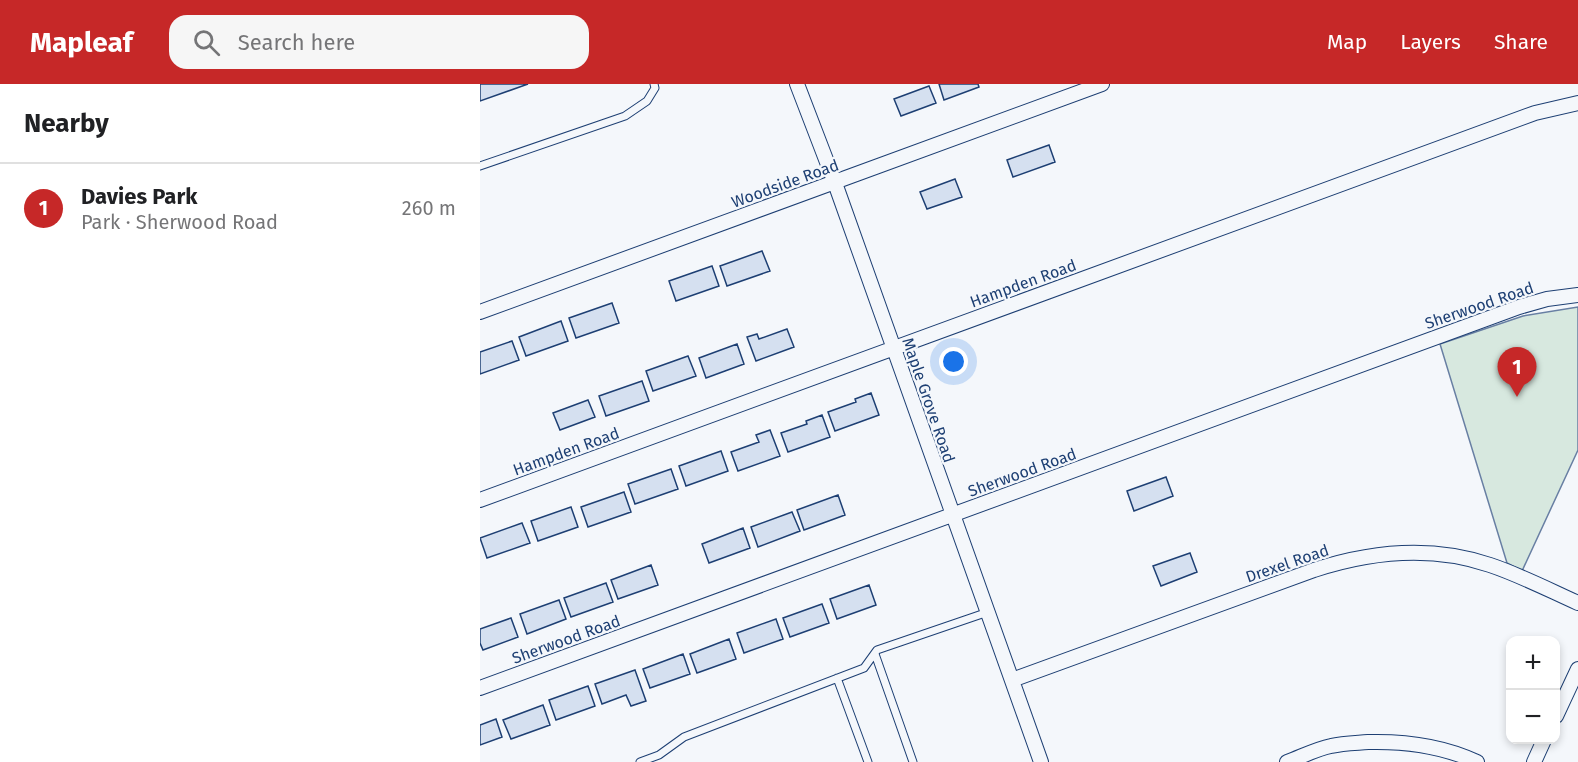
<!DOCTYPE html>
<html lang="en">
<head>
<meta charset="utf-8">
<style>
  :root { --surface:#fff; --page:#f6f6f6; --text:#202124; --muted:#757577; --line:#e0e0e0; --accent:#c62828 }
  body { margin:0; font-family:"Fira Sans",sans-serif; background:var(--page); color:var(--text) }
  .controls { position:absolute; right:18px; bottom:18px; display:grid; overflow:hidden; border-radius:12px; box-shadow:0 3px 9px #0003 }
  .controls button { width:54px; height:54px; display:grid; place-items:center; padding:0; border:0; border-bottom:2px solid var(--line); background:var(--surface); color:var(--text); font:30px sans-serif }
  .you { position:absolute; left:474px; top:278px; width:21px; height:21px; margin:-15px; border:4px solid #fff; border-radius:50%; background:#1a73e8; box-shadow:0 0 0 9px #1a73e833 }
  .badge { display:grid; place-items:center; width:39px; height:39px; border-radius:50%; background:var(--accent); color:#fff; font-size:20px; font-weight:700 }
  .pin { position:absolute; translate:-50% -50px; filter:drop-shadow(0 2px 3px #0008) }
  .pin::after { content:''; position:absolute; top:32px; width:21px; height:18px; background:inherit; clip-path:polygon(0 0,100% 0,50% 100%) }
  .list { margin:0; padding:0; list-style:none }
  h2 { display:flex; justify-content:space-between; align-items:center; height:78px; margin:0; padding:0 24px; font-size:26px }
  h2 small { font-size:20px; font-weight:400; color:var(--muted) }
  .list li { display:grid; grid-template-columns:39px 1fr auto; gap:18px; align-items:center; box-sizing:border-box; height:90px; padding:0 24px; border-top:2px solid var(--line) }
  .list b { display:block; font-size:22px; white-space:nowrap }
  .list p { margin:0; font-size:20px; white-space:nowrap; color:var(--muted) }
  .list em { font-size:20px; font-style:normal; color:var(--muted) }
  .icon { flex:none; width:33px; height:33px; fill:none; stroke:currentColor; stroke-width:2; stroke-linecap:round; stroke-linejoin:round }
  .map { position:relative; flex:none; width:1098px; height:678px; overflow:hidden }
  header { display:flex; align-items:center; gap:36px; box-sizing:border-box; height:84px; padding:0 30px; background:var(--accent); color:#fff }
  header strong { font-size:28px }
  nav { display:flex; gap:33px; margin-inline-start:auto; font-size:21px }
  .search { width:420px; height:54px; background:var(--page); display:flex; align-items:center; gap:15px; box-sizing:border-box; padding:0 21px; border-radius:18px; color:var(--muted); font-size:22px }
  main { display:flex }
  aside { flex:1; background:var(--surface) }
  .map>svg:first-child { display:block }
  .green { fill:#d7e8df; stroke:#687fa3; stroke-width:1.5 }
  .building { fill:#d5e0f0; stroke:#1d3f73; stroke-width:1.5 }
  .lines { fill:none; stroke-linecap:round; stroke-linejoin:round }
  .service-casing { stroke:#1d3f73; stroke-width:9 }
  .minor-casing { stroke:#1d3f73; stroke-width:16 }
  .service { stroke:#f4f7fb; stroke-width:7 }
  .minor { stroke:#f4f7fb; stroke-width:14 }
  .labels { text-anchor:middle; stroke-width:4.5; stroke-linejoin:round; paint-order:stroke }
  .street-label { font-size:16px; fill:#1d3f73; stroke:#f4f7fb }
</style>
</head>
<body>
<header>
<strong>Mapleaf</strong>
<div class="search"><svg class="icon" aria-label="search" viewBox="0 0 24 24"><circle cx="10" cy="10" r="6"/><path d="M15 15l6 6"/></svg>Search here</div>
<nav><a>Map</a><a>Layers</a><a>Share</a></nav>
</header>
<main>
<aside>
<h2>Nearby<small></small></h2>
<ul class="list">
<li><span class="badge">1</span><div><b>Davies Park</b><p>Park · Sherwood Road</p></div><em>260 m</em></li>
</ul>
</aside>
<div class="map">
<svg width="1098" height="678" viewBox="0 0 1098 678">
  <rect width="100%" height="100%" fill="#f4f7fb"/>
  <!-- green -->
  <path class="green" d="M 1098,223 L 1098,366 L 1042,487 L 1027,479 L 960,260 L 1043,232 Z"/>
  <!-- building -->
  <path class="building" d="M 0,0 L 48,0 L 0,17 Z
    M 459,0 L 498,0 L 499,3 L 464,16 Z
    M 449,2 L 456,19 L 421,32 L 414,15 Z
    M 569,61 L 575,78 L 533,93 L 527,76 Z
    M 475,95 L 482,113 L 447,125 L 440,108 Z
    M 282,167 L 290,187 L 247,202 L 240,182 Z
    M 232,182 L 239,202 L 196,217 L 189,197 Z
    M 132,219 L 139,239 L 96,254 L 89,234 Z
    M 81,237 L 88,257 L 46,272 L 39,253 Z
    M 307,245 L 314,263 L 276,277 L 267,253 L 277,250 L 279,255 Z
    M 32,257 L 39,276 L 0,290 L 0,268 Z
    M 257,260 L 264,280 L 226,294 L 219,274 Z
    M 208,272 L 216,292 L 173,307 L 166,287 Z
    M 162,297 L 169,317 L 126,332 L 119,312 Z
    M 391,309 L 399,331 L 355,347 L 348,328 L 376,318 L 375,315 Z
    M 108,316 L 115,333 L 80,346 L 73,329 Z
    M 342,331 L 350,353 L 308,368 L 301,349 L 327,340 L 326,337 Z
    M 290,346 L 300,372 L 258,387 L 251,368 L 279,358 L 276,351 Z
    M 241,367 L 248,387 L 206,402 L 199,382 Z
    M 191,385 L 198,405 L 155,420 L 148,400 Z
    M 686,393 L 693,412 L 654,427 L 647,407 Z
    M 144,408 L 151,428 L 108,443 L 101,423 Z
    M 358,411 L 365,431 L 324,446 L 317,426 Z
    M 91,423 L 98,443 L 58,457 L 51,437 Z
    M 312,428 L 320,447 L 278,463 L 271,443 Z
    M 42,439 L 50,459 L 7,474 L 0,454 Z
    M 263,444 L 270,464 L 229,479 L 222,460 Z
    M 710,469 L 717,488 L 681,502 L 673,482 Z
    M 171,481 L 178,501 L 138,515 L 131,496 Z
    M 126,499 L 133,518 L 91,533 L 84,514 Z
    M 389,501 L 396,521 L 357,535 L 350,515 Z
    M 79,516 L 86,535 L 47,550 L 40,530 Z
    M 342,520 L 349,539 L 310,553 L 303,534 Z
    M 31,534 L 38,553 L 3,566 L 0,559 L 0,545 Z
    M 296,535 L 303,555 L 264,569 L 257,549 Z
    M 249,555 L 256,575 L 217,589 L 210,570 Z
    M 203,570 L 210,590 L 170,604 L 163,585 Z
    M 155,586 L 166,617 L 151,622 L 146,611 L 122,620 L 115,600 Z
    M 108,602 L 115,622 L 76,636 L 69,616 Z
    M 63,621 L 70,641 L 31,655 L 23,636 Z
    M 16,635 L 22,653 L 0,661 L 0,641 Z"/>
  <g class="lines">
    <defs>
      <path id="service" d="M 0,82 L 145,32 L 167,17 L 175,4 L 174,0
        M 395,570 L 433,678
        M 357,594 L 388,678
        M 160,678 L 179,671 L 204,653 L 384,584 L 397,566 L 508,528"/>
      <path id="minor" d="M 317,0 L 355,99 L 561,678
        M 0,228 L 622,0
        M 0,416 L 1055,29 L 1098,19
        M 532,596 L 834,486 C 892,467 951,461 1010,481 C 1040,491 1069,506 1098,519
        M 0,604 L 1039,223 L 1067,215 L 1098,211
        M 1076,632 L 1098,585
        M 807,678 C 821,673 836,665 851,662 C 863,659 876,659 888,658 C 925,657 963,662 997,678
        M 1054,678 L 1064,656"/>
    </defs>
    <!-- service casing -->
    <use href="#service" class="service-casing"/>
    <!-- minor casing -->
    <use href="#minor" class="minor-casing"/>
    <!-- service -->
    <use href="#service" class="service"/>
    <!-- minor -->
    <use href="#minor" class="minor"/>
  </g>
  <g class="labels">
    <!-- street labels -->
    <g class="street-label">
      <text transform="translate(305 99) rotate(-20)" y="6">Woodside Road</text>
      <text transform="translate(543 199) rotate(-20)" y="6">Hampden Road</text>
      <text transform="translate(999 221) rotate(-19)" y="6">Sherwood Road</text>
      <text transform="translate(449 316) rotate(71)" y="6">Maple Grove Road</text>
      <text transform="translate(86 367) rotate(-20)" y="6">Hampden Road</text>
      <text transform="translate(542 388) rotate(-20)" y="6">Sherwood Road</text>
      <text transform="translate(807 479) rotate(-19)" y="6">Drexel Road</text>
      <text transform="translate(86 555) rotate(-20)" y="6">Sherwood Road</text>
    </g>
  </g>
</svg>
<div class="controls">
<button>+</button>
<button>−</button>
</div>
<div class="you"></div>
<div class="pin badge" style="left:1037px;top:313px">1</div>
</div>
</main>
</body>
</html>
